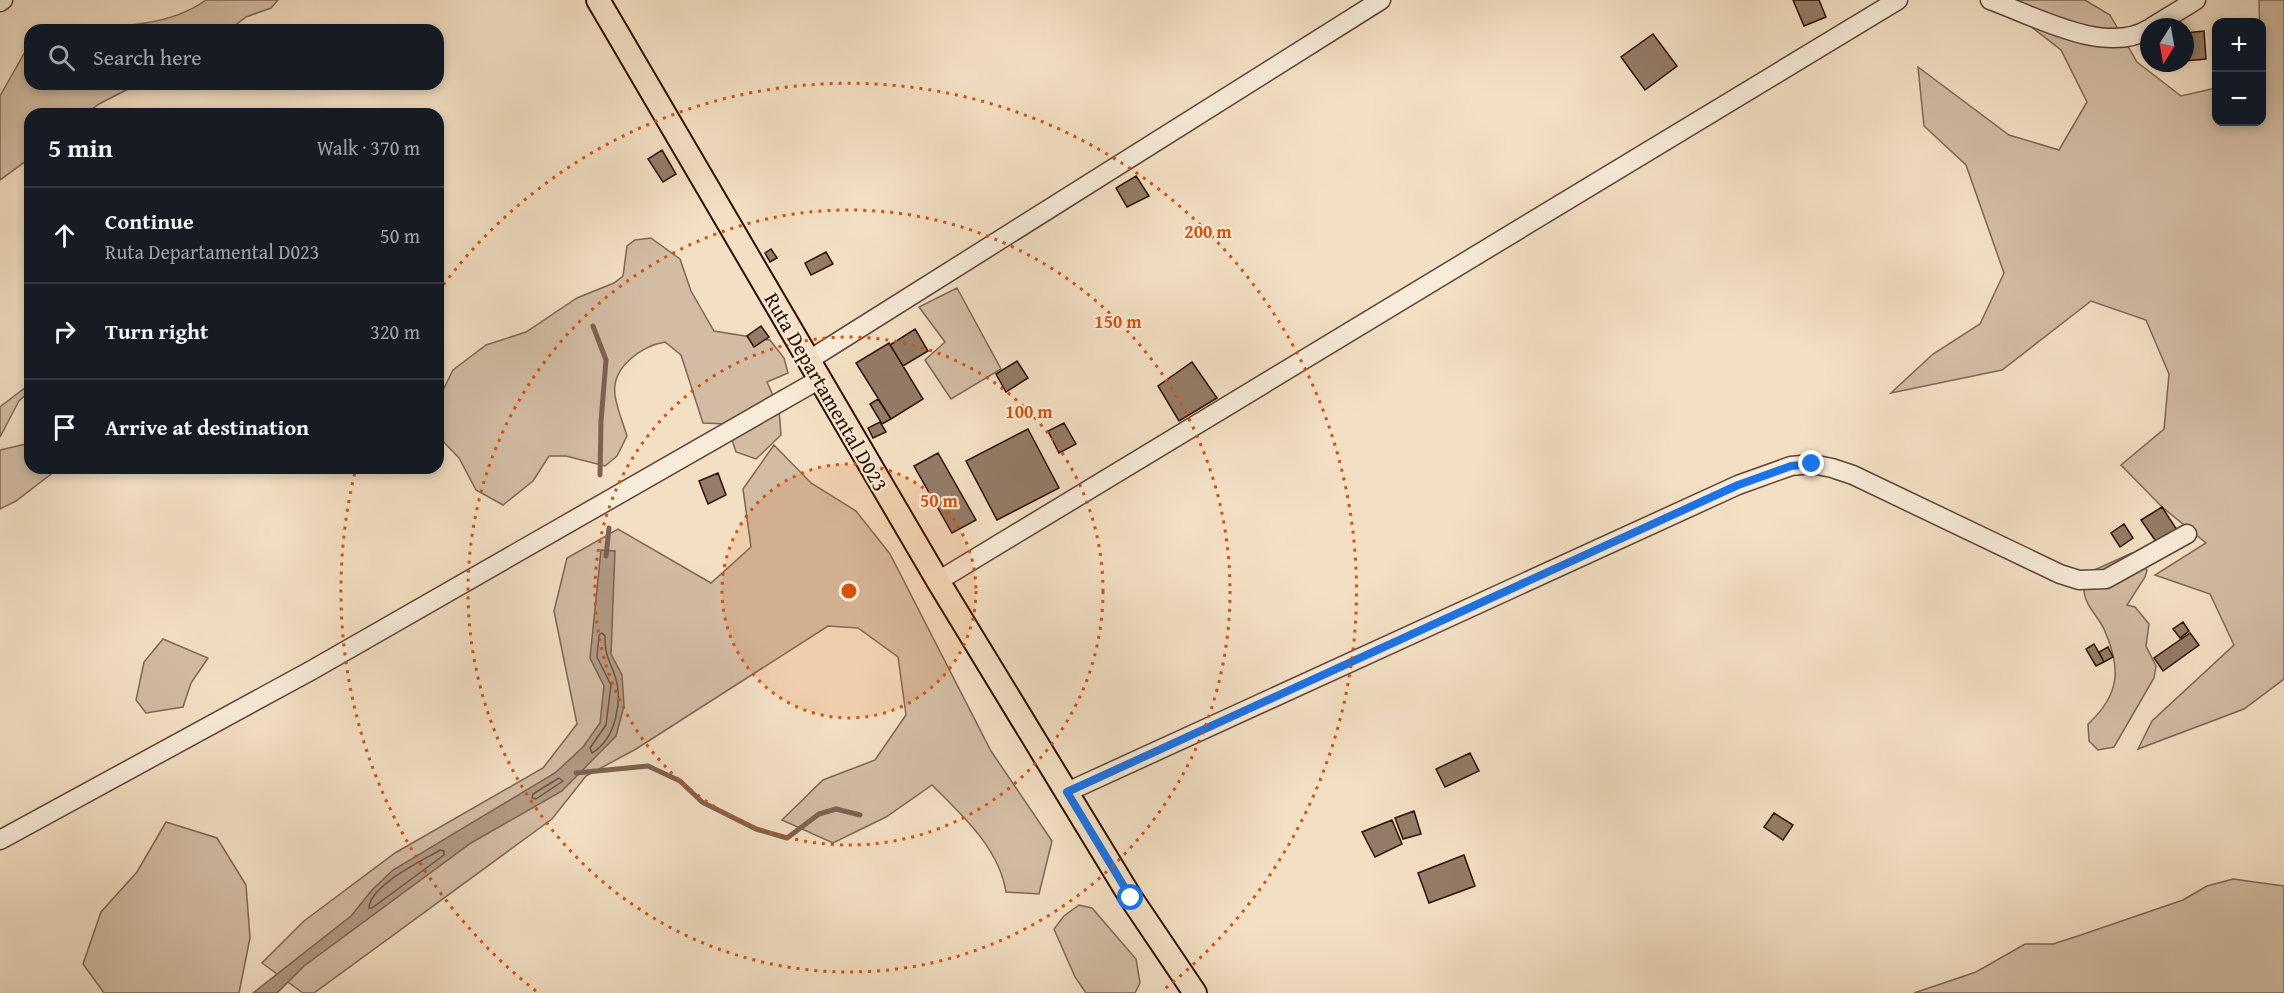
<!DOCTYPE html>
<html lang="en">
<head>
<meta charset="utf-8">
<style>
  :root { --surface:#171b24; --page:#242831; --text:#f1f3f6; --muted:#9ea1a6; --line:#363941 }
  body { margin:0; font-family:"Gentium Book Plus",serif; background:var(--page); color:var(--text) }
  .controls { position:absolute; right:18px; top:18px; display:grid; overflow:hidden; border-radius:12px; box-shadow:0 3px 9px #0003 }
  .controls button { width:54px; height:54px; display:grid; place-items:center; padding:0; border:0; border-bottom:2px solid var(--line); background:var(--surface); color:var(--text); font:30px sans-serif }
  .compass { position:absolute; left:2140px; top:18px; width:54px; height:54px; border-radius:50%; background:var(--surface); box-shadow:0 3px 9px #0003; rotate:191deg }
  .stop { position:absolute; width:18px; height:18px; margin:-14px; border:4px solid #1a73e8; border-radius:50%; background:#fff }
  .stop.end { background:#1a73e8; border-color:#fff; box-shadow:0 2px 6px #0008 }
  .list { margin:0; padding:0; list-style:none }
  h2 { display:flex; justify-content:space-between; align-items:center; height:78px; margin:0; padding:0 24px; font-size:26px }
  h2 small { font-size:20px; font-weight:400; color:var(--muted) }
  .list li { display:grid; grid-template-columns:39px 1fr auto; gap:18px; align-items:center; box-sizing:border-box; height:96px; padding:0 24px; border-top:2px solid var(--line) }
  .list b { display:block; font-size:22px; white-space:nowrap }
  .list p { margin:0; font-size:20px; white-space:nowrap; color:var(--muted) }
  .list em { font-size:20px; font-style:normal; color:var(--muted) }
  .icon { flex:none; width:33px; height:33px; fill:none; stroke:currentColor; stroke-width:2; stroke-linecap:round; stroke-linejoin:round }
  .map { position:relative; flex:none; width:2284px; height:993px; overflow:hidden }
  .search { position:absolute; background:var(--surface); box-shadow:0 3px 9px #0003; left:24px; top:24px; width:420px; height:66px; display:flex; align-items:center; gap:15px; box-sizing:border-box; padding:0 21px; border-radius:18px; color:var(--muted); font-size:22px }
  .panel { position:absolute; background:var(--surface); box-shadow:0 3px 9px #0003; left:24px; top:108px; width:420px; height:366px; border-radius:18px }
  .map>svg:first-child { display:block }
  .green { fill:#d2bca3; stroke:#806654; stroke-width:1.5 }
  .water { fill:#b09983; stroke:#7c6250; stroke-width:1.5 }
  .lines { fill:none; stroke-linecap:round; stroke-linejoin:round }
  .shore { stroke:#6f5444; stroke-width:1.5 }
  .stream { stroke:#7c6250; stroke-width:5 }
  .building { fill:#947c68; stroke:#2e0f04; stroke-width:1.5 }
  .minor-casing { stroke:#5f4334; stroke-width:21 }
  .major-casing { stroke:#2e0f04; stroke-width:26 }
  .minor { stroke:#f7ebd9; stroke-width:18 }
  .major { stroke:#f3e0c4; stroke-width:22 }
  .route { stroke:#1a73e8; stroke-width:8 }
  .ring { fill:none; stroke:#d5520b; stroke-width:3; stroke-dasharray:3 6 }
  .labels { text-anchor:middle; stroke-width:4.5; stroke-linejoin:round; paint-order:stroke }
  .street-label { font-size:21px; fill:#2e0f04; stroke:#f7ebd9 }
  .centre { fill:#d5520b; stroke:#f7ebd9; stroke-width:3 }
  .ring-label { font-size:18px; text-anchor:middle; font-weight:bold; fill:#d5520b; stroke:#f7ebd9; stroke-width:4.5; stroke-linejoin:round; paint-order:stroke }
</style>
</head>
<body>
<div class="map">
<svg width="2284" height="993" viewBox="0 0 2284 993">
  <rect width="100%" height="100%" fill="#f3e0c4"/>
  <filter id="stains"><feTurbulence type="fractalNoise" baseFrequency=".00333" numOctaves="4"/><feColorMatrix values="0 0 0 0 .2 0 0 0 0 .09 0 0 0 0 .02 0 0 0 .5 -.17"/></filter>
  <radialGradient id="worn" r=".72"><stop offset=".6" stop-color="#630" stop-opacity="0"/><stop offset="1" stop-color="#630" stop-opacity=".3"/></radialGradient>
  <!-- green -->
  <path class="green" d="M 206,0 L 278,0 L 271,8 L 246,17 L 229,30 L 50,30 L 54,27 C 105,26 163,31 206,0 Z
    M 1997,0 L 2085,0 L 2110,15 L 2137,62 L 2181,96 L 2216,88 L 2216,122 L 2262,122 L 2259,0 L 2284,0 L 2284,679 L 2244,709 L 2138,749 L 2152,721 L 2234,645 L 2210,594 L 2155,575 L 2206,543 L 2162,507 L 2121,465 L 2164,429 L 2169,374 L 2146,320 L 2091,301 L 2002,370 L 1891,393 L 1933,354 L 1980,324 L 2004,273 L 1966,165 L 1924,126 L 1918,67 L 2009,135 L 2059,150 L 2087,102 L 2061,50 Z
    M 30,43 L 30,84 L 138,84 L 99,104 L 86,114 L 30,114 L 30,158 L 0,180 L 0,96 Z
    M 651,238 L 680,259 L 691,291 L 714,331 L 770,340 L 784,358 L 788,373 L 767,382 L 779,409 L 781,435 L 756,459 L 736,452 L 727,424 L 703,423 L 681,355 L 665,342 C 642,346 611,367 615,395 C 617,409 623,423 627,436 L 617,456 L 605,466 L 566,456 L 549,456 L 533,481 L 503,505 L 476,490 L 459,458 L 438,436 L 438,400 L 453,370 L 486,345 L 526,332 L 577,298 L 614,283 L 623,276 L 627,246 L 635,240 Z
    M 957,288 L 1001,369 L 951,399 L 925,360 L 945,342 L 919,307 Z
    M 30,384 L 30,391 L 19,401 L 0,437 L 0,407 Z
    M 30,443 L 30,468 L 59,468 L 16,501 L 0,509 L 0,450 Z
    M 774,445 L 811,483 L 856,511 L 890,554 L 991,751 L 1052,841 L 1039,894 L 1006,892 C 999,848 962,815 932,785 L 886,817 L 833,843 L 782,820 L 823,780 L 875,760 L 906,715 L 898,657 L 858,628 L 828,626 L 636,749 L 586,776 L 552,819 L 314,993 L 303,993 L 262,963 L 304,921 L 395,853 L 543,768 L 577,724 L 554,611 L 567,558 L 618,529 L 711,583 L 751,547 L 743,489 Z
    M 2132,553 L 2147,570 L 2145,577 L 2127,605 L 2135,607 L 2149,624 L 2146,646 L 2156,666 L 2154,678 L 2114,747 L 2098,750 L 2089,741 L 2088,724 C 2121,694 2121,667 2104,629 C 2098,616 2086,607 2084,592 C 2083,585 2089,578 2092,571 Z
    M 163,639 L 208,658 L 191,683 L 183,707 L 146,713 L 136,700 L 144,662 Z
    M 166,822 L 217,838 L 246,885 L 250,938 L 239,993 L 104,993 L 83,964 L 101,912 L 137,872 Z
    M 2233,879 L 2284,886 L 2284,993 L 1914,993 L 1976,972 L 2025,944 L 2053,944 L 2078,936 L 2183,900 L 2207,886 Z
    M 1079,905 L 1092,908 L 1136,959 L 1140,983 L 1135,993 L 1086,993 L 1075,977 L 1054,929 L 1064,916 Z"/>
  <!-- water -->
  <path class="water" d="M 601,550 L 615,551 L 611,654 L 622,675 L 624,706 L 616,736 L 562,791 L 471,843 L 304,966 L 277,993 L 253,993 L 351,916 L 372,890 L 393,870 L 555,773 L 583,747 L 600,723 L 604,686 L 590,658 Z"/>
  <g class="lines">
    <!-- shore -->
    <path class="shore" d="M 602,633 L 605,636 C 605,657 609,658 615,676 C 623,700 616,739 592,753 L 590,748 L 606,725 L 611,685 L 597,657 L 599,635 Z
      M 559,778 L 563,781 L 536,799 L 532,798 L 533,794 Z
      M 440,850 L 444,851 L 444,855 L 372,908 L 369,908 C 370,885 422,861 440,850 Z"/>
    <!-- stream -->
    <path class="stream" d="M 593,326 L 606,360 L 601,421 L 600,475
      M 606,556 L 609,528
      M 576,773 L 648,766 L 680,781 L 702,802 L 756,829 L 787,838 L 819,814 L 836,809 L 860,815"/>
  </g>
  <!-- building -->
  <path class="building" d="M 1793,0 L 1819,0 L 1826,17 L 1804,26 Z
    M 2204,31 L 2206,59 L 2185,61 L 2185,33 Z
    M 1653,34 L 1677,66 L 1645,90 L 1621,57 Z
    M 662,150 L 676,174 L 663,182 L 648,159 Z
    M 1136,176 L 1149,196 L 1127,207 L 1116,188 Z
    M 771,249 L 777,258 L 770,262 L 765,253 Z
    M 826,252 L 833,264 L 811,275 L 805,263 Z
    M 761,326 L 769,337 L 754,347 L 747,336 Z
    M 915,329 L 928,351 L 903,366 L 890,345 Z
    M 889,343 L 923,399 L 891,419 L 856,363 Z
    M 1017,361 L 1028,378 L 1006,392 L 996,374 Z
    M 1192,362 L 1217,398 L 1179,421 L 1158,386 Z
    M 878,399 L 891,419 L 882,424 L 870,404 Z
    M 880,422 L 886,432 L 873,438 L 868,428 Z
    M 1064,423 L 1076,444 L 1059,453 L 1048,431 Z
    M 1028,429 L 1059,488 L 997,520 L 966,461 Z
    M 938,453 L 976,520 L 952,533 L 914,466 Z
    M 718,473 L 726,495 L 708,504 L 699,481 Z
    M 2162,507 L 2177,530 L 2157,543 L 2141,520 Z
    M 2124,524 L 2133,538 L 2120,547 L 2111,533 Z
    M 2183,622 L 2189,631 L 2180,638 L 2173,629 Z
    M 2190,633 L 2199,645 L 2163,671 L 2154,658 Z
    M 2094,644 L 2104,662 L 2096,666 L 2086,649 Z
    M 2108,647 L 2113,657 L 2104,662 L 2099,652 Z
    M 1470,753 L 1479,771 L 1445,787 L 1436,769 Z
    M 1414,811 L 1421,834 L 1403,839 L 1395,818 Z
    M 1774,813 L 1793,825 L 1783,840 L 1764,827 Z
    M 1392,820 L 1402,844 L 1375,857 L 1362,832 Z
    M 1464,855 L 1475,886 L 1429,903 L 1418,873 Z"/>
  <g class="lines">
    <defs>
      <path id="minor" d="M 1990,0 C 2035,16 2105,56 2149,29
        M 0,2 L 3,0
        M 2152,27 L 2196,0
        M 809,360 L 1381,0
        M 938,581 L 1898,0
        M 1067,792 L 1738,485 L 1791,466 L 1812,464 L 1832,468 L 1853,475 L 2060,574 L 2079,580 L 2106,579 L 2187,534
        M 0,840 L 312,670 L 820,379"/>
      <path id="major" d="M 598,0 L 938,581 L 1131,898 L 1195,993"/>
    </defs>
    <!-- minor casing -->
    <use href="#minor" class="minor-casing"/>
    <!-- major casing -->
    <use href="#major" class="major-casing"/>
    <!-- minor -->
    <use href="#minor" class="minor"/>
    <!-- major -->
    <use href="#major" class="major"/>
  </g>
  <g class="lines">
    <!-- route -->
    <path class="route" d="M 1131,898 L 1067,792 L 1738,485 L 1791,466 L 1812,464"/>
  </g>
  <!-- distance rings -->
  <circle cx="849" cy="591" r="127" fill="#d5520b" fill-opacity=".12"/>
  <g class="ring">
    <circle cx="849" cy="591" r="127"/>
    <circle cx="849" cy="591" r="254"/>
    <circle cx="849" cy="591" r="381"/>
    <path d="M536 991A508 508 0 0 1 356 468M438 292A508 508 0 1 1 1162 991"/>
  </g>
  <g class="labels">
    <!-- street labels -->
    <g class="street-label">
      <text transform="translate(826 392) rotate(60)" y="7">Ruta Departamental D023</text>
    </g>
  </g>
  <circle cx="849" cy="591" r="9" class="centre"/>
  <g class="ring-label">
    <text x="1208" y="238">200 m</text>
    <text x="1118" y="328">150 m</text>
    <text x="1029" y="418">100 m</text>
    <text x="939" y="507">50 m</text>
  </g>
  <rect width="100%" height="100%" filter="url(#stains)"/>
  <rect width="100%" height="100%" fill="url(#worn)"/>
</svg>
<div class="controls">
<button>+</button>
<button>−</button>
</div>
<svg class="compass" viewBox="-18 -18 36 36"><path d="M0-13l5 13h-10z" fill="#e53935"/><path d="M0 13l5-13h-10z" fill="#9ea1a6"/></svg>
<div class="stop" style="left:1131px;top:898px"></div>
<div class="stop end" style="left:1812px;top:464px"></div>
<div class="search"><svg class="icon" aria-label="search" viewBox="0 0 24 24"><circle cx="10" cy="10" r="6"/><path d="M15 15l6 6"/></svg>Search here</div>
<section class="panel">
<h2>5 min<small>Walk · 370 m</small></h2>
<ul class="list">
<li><svg class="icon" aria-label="ahead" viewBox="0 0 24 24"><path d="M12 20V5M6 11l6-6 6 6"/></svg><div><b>Continue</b><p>Ruta Departamental D023</p></div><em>50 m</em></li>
<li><svg class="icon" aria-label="right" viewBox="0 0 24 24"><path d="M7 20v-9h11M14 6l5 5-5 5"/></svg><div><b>Turn right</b></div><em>320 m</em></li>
<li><svg class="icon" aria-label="arrive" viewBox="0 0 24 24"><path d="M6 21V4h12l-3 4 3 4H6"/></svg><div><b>Arrive at destination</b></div></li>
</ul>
</section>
</div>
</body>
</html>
